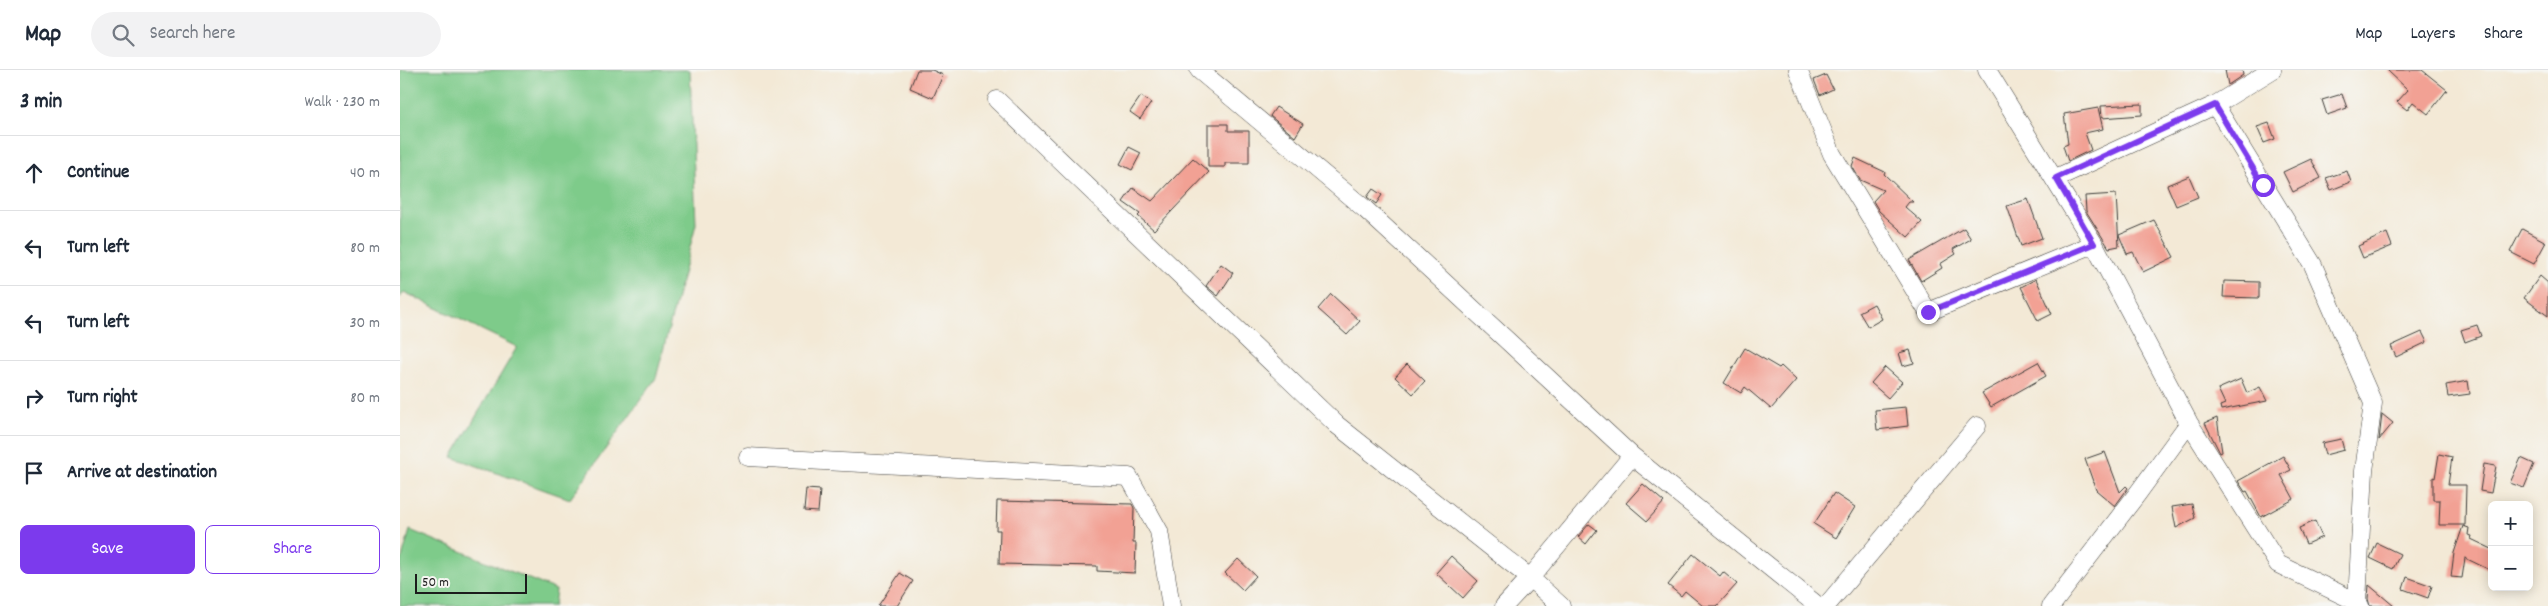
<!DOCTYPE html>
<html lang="en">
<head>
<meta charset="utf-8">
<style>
  :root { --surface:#fff; --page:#f2f2f3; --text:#1f2937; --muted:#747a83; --line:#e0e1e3; --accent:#7c3aed }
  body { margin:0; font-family:Dekko,sans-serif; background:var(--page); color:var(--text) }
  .controls { position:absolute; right:15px; bottom:15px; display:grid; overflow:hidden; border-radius:8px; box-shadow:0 2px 12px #0003 }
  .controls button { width:45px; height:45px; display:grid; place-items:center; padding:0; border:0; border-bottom:1px solid var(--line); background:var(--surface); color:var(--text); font:25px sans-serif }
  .scale { position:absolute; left:15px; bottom:12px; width:112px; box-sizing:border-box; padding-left:5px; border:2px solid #1c1c1c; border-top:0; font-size:14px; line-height:18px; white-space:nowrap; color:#1c1c1c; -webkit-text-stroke:4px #f6f6f2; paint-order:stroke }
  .stop { position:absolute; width:15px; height:15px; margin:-11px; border:4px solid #7c3aed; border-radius:50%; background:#fff }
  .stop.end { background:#7c3aed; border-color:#fff; box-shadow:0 1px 5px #0008 }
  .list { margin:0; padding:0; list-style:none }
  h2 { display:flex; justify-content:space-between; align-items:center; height:65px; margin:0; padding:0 20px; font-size:21px }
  h2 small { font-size:16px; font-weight:400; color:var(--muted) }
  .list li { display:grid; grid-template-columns:32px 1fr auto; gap:15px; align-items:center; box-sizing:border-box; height:75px; padding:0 20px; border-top:1px solid var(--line) }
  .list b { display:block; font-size:19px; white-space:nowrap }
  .list em { font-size:16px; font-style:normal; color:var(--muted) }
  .actions { display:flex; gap:10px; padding:15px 20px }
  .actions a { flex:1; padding:11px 0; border:1px solid var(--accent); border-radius:8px; text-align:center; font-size:18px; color:var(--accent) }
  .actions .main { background:var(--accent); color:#fff }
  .icon { flex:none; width:28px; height:28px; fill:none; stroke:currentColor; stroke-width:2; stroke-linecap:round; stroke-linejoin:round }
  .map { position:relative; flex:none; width:2148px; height:536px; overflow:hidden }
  header { display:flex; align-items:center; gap:30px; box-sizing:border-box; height:70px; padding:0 25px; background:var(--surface); border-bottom:1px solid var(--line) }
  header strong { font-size:24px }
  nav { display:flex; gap:28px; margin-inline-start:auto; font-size:18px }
  .search { width:350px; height:45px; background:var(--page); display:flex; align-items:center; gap:12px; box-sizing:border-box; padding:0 18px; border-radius:28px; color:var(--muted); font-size:19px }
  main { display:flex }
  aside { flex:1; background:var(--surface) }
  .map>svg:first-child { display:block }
  .green { fill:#7ecb8a; stroke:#4d7453 }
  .building { fill:#f2a194 }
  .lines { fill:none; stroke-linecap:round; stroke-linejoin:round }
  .minor-casing { stroke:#3c3b38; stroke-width:19 }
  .minor { stroke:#fff; stroke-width:18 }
  .route { stroke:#7c3aed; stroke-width:6 }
</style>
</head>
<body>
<header>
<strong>Map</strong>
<div class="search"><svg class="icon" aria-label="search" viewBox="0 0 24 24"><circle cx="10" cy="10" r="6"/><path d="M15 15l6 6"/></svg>Search here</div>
<nav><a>Map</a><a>Layers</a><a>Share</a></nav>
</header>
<main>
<aside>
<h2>3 min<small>Walk · 230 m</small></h2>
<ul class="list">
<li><svg class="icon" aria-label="ahead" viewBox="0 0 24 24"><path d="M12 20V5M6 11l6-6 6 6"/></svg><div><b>Continue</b></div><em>40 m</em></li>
<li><svg class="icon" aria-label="left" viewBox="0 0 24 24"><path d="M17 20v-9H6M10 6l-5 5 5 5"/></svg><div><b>Turn left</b></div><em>80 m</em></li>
<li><svg class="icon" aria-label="left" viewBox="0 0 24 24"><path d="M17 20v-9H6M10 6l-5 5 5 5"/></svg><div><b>Turn left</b></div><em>30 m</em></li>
<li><svg class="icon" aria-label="right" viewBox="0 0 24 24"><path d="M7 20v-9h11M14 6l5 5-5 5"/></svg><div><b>Turn right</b></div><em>80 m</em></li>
<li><svg class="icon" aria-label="arrive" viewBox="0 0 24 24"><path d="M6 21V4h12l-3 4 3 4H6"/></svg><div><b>Arrive at destination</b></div></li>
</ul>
<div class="actions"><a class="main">Save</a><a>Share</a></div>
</aside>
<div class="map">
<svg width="2148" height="536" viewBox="0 0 2148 536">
  <rect width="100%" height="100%" fill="#f6f6f2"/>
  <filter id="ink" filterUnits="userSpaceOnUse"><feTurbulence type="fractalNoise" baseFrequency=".02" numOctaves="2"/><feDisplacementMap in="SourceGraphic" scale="10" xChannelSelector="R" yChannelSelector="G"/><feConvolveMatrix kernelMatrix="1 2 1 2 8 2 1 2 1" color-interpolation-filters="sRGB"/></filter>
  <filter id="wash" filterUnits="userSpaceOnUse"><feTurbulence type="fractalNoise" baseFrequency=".0096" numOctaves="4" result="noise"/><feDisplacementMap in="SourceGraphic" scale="20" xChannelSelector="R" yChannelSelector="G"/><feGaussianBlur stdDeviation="1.12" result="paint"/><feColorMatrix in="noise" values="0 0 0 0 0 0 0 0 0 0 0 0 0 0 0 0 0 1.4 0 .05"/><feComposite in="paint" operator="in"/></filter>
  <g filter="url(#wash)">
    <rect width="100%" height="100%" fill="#f3e9d6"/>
    <!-- green -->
    <path class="green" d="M 0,0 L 290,0 L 296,154 L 256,308 L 170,429 L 52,387 L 117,277 L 4,222 L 0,228 Z
      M 10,460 L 156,520 L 154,536 L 0,536 L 0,495 Z"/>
    <g id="blocks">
      <!-- building -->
      <path class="building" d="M 517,0 L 532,0 L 543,5 L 533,28 L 510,18 Z
        M 1825,0 L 1842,0 L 1843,5 L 1828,15 Z
        M 1987,0 L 2022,0 L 2047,20 L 2028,44 L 2013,32 L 2007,40 L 1997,32 L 2008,20 Z
        M 1426,5 L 1433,19 L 1420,25 L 1414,10 Z
        M 1942,24 L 1947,38 L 1927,45 L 1922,30 Z
        M 741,26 L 751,33 L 740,49 L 730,42 Z
        M 1742,34 L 1742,45 L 1702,48 L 1701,36 Z
        M 876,37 L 903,54 L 895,67 L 870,46 Z
        M 1698,38 L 1703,59 L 1685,63 L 1691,80 L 1668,91 L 1663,76 L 1668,74 L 1664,44 Z
        M 1869,53 L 1875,69 L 1864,73 L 1857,57 Z
        M 808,54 L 828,54 L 828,61 L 849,61 L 849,93 L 825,93 L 825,97 L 808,97 Z
        M 729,77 L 741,83 L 732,100 L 720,94 Z
        M 793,88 L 809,102 L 754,160 L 738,146 L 740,144 L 723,132 L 733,118 L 752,131 Z
        M 1455,88 L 1485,102 L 1484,104 L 1513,132 L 1509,132 L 1505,137 L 1522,152 L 1508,167 L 1479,141 L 1473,131 L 1483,120 L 1460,110 L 1452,96 Z
        M 1911,89 L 1921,108 L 1893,122 L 1883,102 Z
        M 1947,101 L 1951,112 L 1931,120 L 1926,108 Z
        M 1789,106 L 1798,127 L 1776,136 L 1767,115 Z
        M 973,119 L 982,125 L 976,134 L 967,127 Z
        M 1716,124 L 1719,176 L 1709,178 L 1686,141 L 1685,126 Z
        M 1628,129 L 1642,168 L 1621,176 L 1607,136 Z
        M 1754,150 L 1774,187 L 1743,202 L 1733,182 L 1727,184 L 1719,165 Z
        M 1564,158 L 1571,169 L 1553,179 L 1556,184 L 1540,194 L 1542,198 L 1521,211 L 1509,190 Z
        M 2122,159 L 2146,172 L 2134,194 L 2110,182 Z
        M 1987,163 L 1992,176 L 1963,188 L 1958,176 Z
        M 821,194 L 833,203 L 818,226 L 806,216 Z
        M 2140,206 L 2148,213 L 2148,246 L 2124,228 Z
        M 1636,209 L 1652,244 L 1638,251 L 1621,217 Z
        M 1824,211 L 1859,212 L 1859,228 L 1823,227 Z
        M 931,224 L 960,251 L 947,265 L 918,239 Z
        M 1474,234 L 1482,249 L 1468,257 L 1459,242 Z
        M 2077,255 L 2081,266 L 2065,272 L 2061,260 Z
        M 2022,262 L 2027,272 L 1996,287 L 1991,276 Z
        M 1345,278 L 1379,298 L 1381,296 L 1396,310 L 1371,339 L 1345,317 L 1341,323 L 1324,313 Z
        M 1510,280 L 1514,293 L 1503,296 L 1499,283 Z
        M 1638,292 L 1646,306 L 1591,337 L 1582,323 Z
        M 1007,294 L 1025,311 L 1013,324 L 995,307 Z
        M 1485,297 L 1502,312 L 1488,328 L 1471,313 Z
        M 1841,309 L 1847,323 L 1860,317 L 1867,331 L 1821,340 L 1820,336 L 1825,334 L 1818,319 Z
        M 2068,311 L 2070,324 L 2048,327 L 2046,315 Z
        M 1506,337 L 1508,356 L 1477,360 L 1475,340 Z
        M 1982,344 L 1993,353 L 1979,370 Z
        M 1817,348 L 1822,382 L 1820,383 L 1805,353 Z
        M 1941,369 L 1944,380 L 1925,385 L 1922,373 Z
        M 1705,382 L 1720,422 L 1726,416 L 1728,418 L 1715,436 L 1696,420 L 1685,389 Z
        M 2039,384 L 2052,387 L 2048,415 L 2066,415 L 2065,455 L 2039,455 L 2040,430 L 2033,430 L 2033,407 L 2035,408 Z
        M 1883,386 L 1891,400 L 1881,405 L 1894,429 L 1861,447 L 1847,421 L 1845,422 L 1838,411 Z
        M 2121,388 L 2134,394 L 2124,418 L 2110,413 Z
        M 2084,394 L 2096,396 L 2091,423 L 2080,421 Z
        M 1243,414 L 1264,432 L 1247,451 L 1226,433 Z
        M 406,419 L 420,420 L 418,442 L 404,441 Z
        M 1434,423 L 1455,437 L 1436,468 L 1414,454 Z
        M 597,431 L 732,434 L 734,438 L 733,473 L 736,473 L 735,503 L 697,501 L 697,496 L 599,494 L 600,460 L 596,460 Z
        M 1792,434 L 1795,448 L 1776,458 L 1772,437 Z
        M 1915,451 L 1922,467 L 1906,474 L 1899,458 Z
        M 1189,454 L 1197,460 L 1186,474 L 1178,467 Z
        M 2063,456 L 2069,458 L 2068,465 L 2072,466 L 2071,469 L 2092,479 L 2092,501 L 2065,488 L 2062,508 L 2051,507 L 2054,483 Z
        M 1977,473 L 2000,484 L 1993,499 L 1970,488 Z
        M 1293,484 L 1320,506 L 1323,502 L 1337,514 L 1317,536 L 1303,536 L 1285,521 L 1281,526 L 1268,515 Z
        M 1051,486 L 1078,511 L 1063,528 L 1036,503 Z
        M 838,489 L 856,506 L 843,520 L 825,503 Z
        M 500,503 L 513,511 L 497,536 L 478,536 Z
        M 2007,507 L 2032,516 L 2028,528 L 2003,519 Z
        M 1969,515 L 1994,536 L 1970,536 L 1968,529 Z"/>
    </g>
  </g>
  <g filter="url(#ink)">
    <use href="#blocks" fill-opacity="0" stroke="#3c3b38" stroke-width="1"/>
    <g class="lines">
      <defs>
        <path id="minor" d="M 799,0 L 965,139 L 1232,386 L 1418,536
          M 1398,0 L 1432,84 L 1528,242 L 1694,174
          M 1587,0 L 1694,174 L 1789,353 L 1878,494 L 1957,532 L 1960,536
          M 597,30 L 937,355 L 1130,508 L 1161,536
          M 1815,35 L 1913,195 L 1973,333 L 1964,401 L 1957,532
          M 1656,108 L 1815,35 L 1872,0
          M 348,387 L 729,407 L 759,461 L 771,536
          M 1104,536 L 1130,508 L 1232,386
          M 1426,536 L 1577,356
          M 1651,536 L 1738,423 L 1789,353"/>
      </defs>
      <!-- minor casing -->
      <use href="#minor" class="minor-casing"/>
      <!-- minor -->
      <use href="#minor" class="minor"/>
    </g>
  </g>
  <g class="lines" filter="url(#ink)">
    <!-- route -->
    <path class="route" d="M 1528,242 L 1694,174 L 1656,108 L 1815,35 L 1863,115"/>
  </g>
</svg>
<div class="controls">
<button>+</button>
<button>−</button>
</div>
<div class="scale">50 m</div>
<div class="stop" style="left:1863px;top:115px"></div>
<div class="stop end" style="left:1528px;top:242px"></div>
</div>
</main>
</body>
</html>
